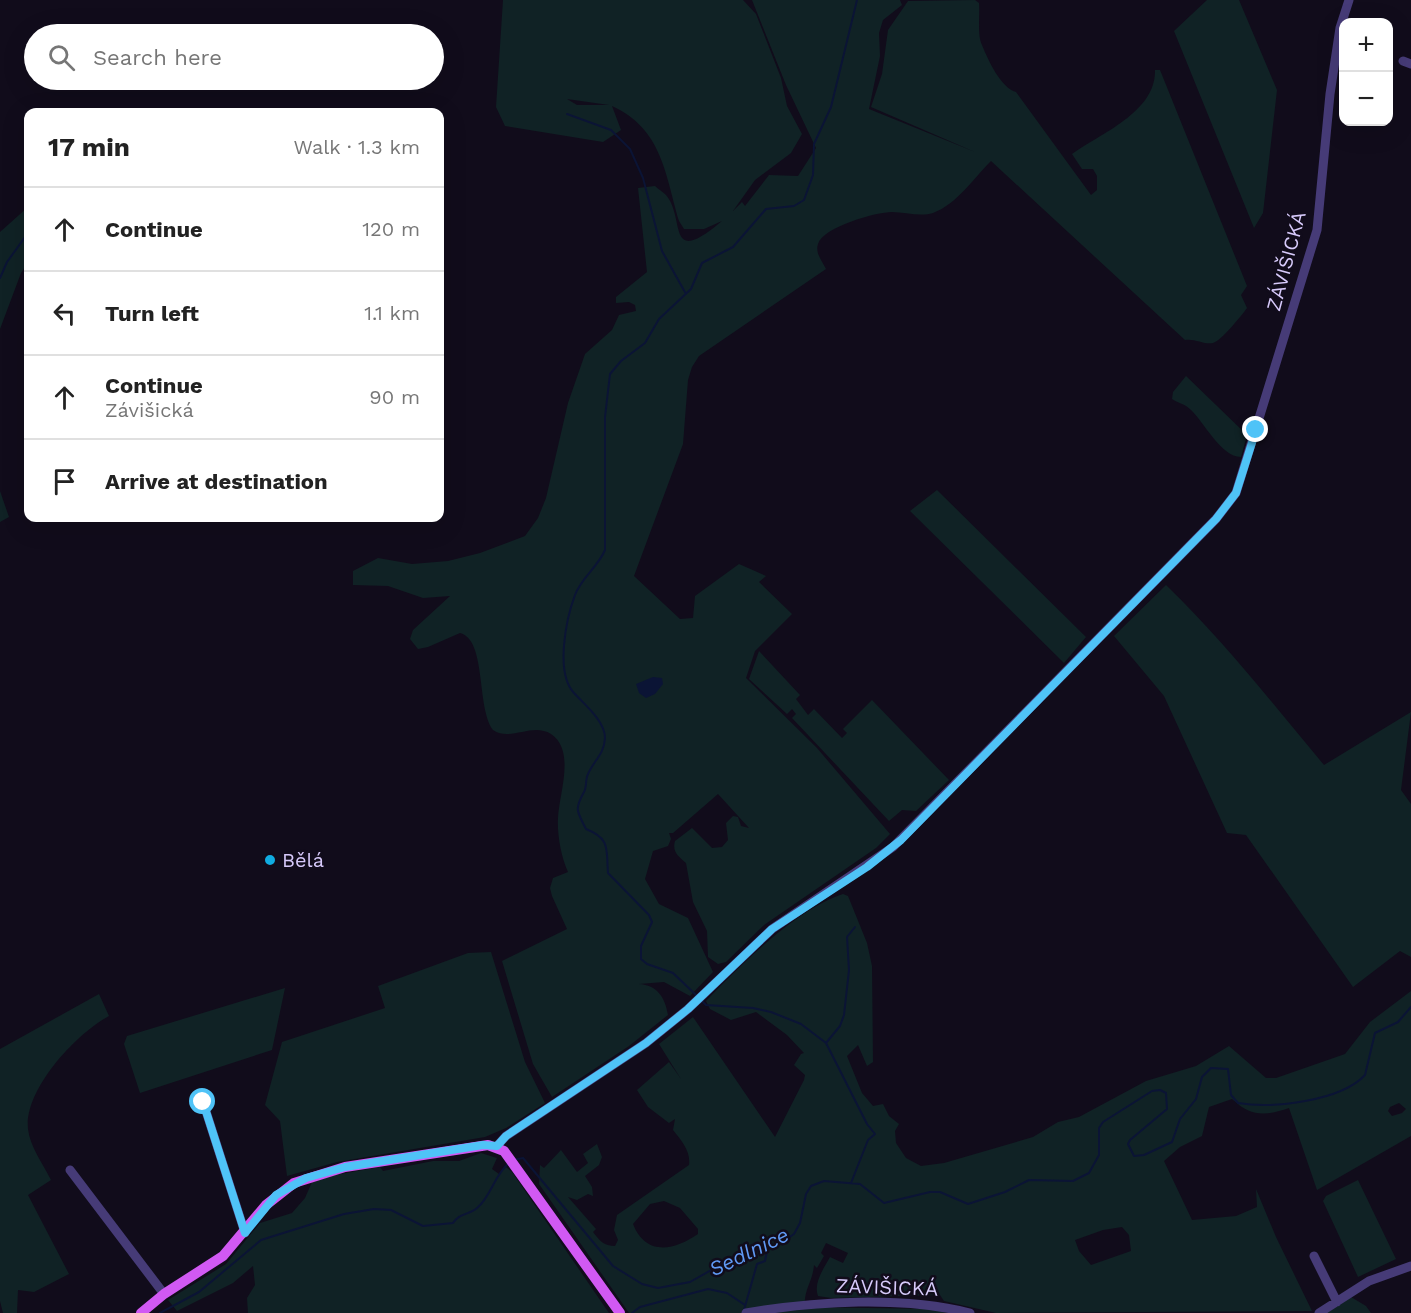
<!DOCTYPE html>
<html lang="en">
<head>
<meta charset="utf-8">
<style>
  :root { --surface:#fff; --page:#f6f6f6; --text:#222; --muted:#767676; --line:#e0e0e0 }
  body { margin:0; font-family:"Work Sans",sans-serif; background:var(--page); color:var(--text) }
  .controls { position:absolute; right:18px; top:18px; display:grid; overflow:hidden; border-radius:12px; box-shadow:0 6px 24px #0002 }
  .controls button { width:54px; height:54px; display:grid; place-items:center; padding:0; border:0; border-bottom:2px solid var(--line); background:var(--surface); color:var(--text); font:30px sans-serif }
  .stop { position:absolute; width:18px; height:18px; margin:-14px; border:4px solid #4fc3f7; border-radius:50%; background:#fff }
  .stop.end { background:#4fc3f7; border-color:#fff; box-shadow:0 2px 6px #0008 }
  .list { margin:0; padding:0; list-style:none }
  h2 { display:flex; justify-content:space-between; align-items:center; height:78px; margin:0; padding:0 24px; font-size:26px }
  h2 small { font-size:20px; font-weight:400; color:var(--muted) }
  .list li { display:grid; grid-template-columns:39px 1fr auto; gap:18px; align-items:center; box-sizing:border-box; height:84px; padding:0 24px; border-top:2px solid var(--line) }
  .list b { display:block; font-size:22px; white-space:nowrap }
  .list p { margin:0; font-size:20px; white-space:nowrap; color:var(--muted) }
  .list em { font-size:20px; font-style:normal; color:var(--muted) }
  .icon { flex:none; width:33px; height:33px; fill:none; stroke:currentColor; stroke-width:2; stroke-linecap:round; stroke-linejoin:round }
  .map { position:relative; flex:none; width:1411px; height:1313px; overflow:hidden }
  .search { position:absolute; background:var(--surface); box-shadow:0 6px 24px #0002; left:24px; top:24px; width:420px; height:66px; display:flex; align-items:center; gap:15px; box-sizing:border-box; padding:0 21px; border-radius:33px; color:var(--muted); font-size:22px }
  .panel { position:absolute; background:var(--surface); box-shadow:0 6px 24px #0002; left:24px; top:108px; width:420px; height:414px; border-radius:12px }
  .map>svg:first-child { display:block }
  .green { fill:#102225; fill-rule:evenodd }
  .water { fill:#0b1435 }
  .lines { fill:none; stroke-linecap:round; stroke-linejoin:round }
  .stream { stroke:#0b1435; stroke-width:2 }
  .minor { stroke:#463b77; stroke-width:9 }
  .major { stroke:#d159f3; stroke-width:10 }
  .route { stroke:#4fc3f7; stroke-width:8 }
  .poi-dot { fill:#10ace1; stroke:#110c1b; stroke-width:2 }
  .labels { text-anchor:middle; stroke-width:5; stroke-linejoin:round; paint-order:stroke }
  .street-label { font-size:20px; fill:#d7cafb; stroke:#110c1b }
  .poi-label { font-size:20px; fill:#d7cafb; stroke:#110c1b; text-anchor:start }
  .water-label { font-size:21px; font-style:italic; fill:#6099f4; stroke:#110c1b }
</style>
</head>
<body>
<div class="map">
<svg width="1411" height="1313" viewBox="0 0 1411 1313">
  <rect width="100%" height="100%" fill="#110c1b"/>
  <!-- green -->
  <path class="green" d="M 503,0 L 743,0 L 756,14 L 781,78 L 787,106 L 802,134 L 791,153 L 755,180 L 733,211 L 742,202 L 745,206 L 769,175 L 798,176 L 816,148 L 786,85 L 752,0 L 900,0 L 902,5 L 883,20 L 879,33 L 880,56 L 869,109 L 975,152 L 871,107 L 882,74 L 888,30 L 908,1 L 975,0 L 979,3 C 980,15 977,35 982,45 C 988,60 1001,88 1016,92 L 1091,195 L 1097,190 L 1097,176 L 1093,169 L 1082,169 L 1072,154 C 1101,133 1156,112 1155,70 L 1160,70 L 1247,286 L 1241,295 L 1247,308 C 1242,315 1221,341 1213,343 C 1205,345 1194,338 1185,340 L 991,161 C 974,178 957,204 933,213 C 920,217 905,212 892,212 C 876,212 823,227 818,244 C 815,253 822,261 826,269 L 699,356 L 692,367 L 688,380 L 683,444 L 634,576 L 680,619 L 693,618 L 695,596 L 739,564 L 766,576 L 759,582 L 792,614 L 755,651 L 746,678 L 817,748 L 890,834 L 876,848 L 764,925 L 726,962 L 718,964 L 708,957 L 707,931 L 693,902 L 686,863 C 678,856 672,852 675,841 L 692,828 L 712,848 L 722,847 L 728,840 L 726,823 L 733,816 L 738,817 L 741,826 L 749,828 L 718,794 L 673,833 L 669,833 L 671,839 L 668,846 L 653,851 L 645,879 L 659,904 L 688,918 L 713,972 L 690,996 L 664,982 L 639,984 C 657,985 665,997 668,1015 L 629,1046 L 552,1097 L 533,1064 L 502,961 L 567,929 L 552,896 L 550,888 L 553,878 L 568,872 C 561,857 557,834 558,818 C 559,793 576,751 551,734 C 532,722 511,742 493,730 C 476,707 487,640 460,633 L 428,647 L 418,649 L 410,639 L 413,630 L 450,596 L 423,598 L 388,586 L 353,585 L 353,571 L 378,558 L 412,564 L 448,561 L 480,553 L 525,536 L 538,518 L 546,498 L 568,403 L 585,354 L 612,330 L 619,315 L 636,311 L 635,305 L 629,302 L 616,303 L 616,297 L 647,272 L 638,188 L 655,186 C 658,189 663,192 666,195 C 686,218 665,269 722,221 L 704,229 L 684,229 L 679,221 C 665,173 662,129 612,106 L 621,130 L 603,142 L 505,126 L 496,107 ZM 567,99 L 609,105 L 577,105 Z
    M 1207,0 L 1239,0 L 1277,90 L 1263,213 L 1254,228 L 1174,31 Z
    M 28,207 L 28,262 L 21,273 L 0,329 L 0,232 Z
    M 1186,376 L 1247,435 L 1241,457 C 1221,457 1204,422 1191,410 C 1184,403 1179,404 1172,399 L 1173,392 Z
    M 937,490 L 1086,637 L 1064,663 L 910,511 Z
    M 0,491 L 9,517 L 0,522 Z
    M 1166,585 C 1224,641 1272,703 1324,765 L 1411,712 L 1401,790 L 1411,804 L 1411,957 L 1400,951 L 1353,987 L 1246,835 L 1227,833 L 1164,696 L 1114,636 Z
    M 759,651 L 800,695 L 796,699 L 808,715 L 814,709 L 842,738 L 847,733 L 843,729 L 872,700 L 949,780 L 916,811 L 902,810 L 889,821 L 792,718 L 796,714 L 792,709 L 787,714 L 749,679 Z
    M 843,894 L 848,896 L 867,943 L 872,966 L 873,1062 L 867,1066 L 858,1045 L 847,1056 L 862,1093 L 873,1106 L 883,1104 L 889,1116 L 899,1124 L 895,1131 L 896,1143 L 906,1158 L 921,1166 L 944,1163 L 1033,1137 L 1058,1122 L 1079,1117 L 1146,1081 L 1196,1066 L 1229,1046 L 1266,1078 L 1276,1078 L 1345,1054 L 1370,1022 L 1411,991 L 1411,1136 L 1317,1190 L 1289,1108 C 1266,1116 1251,1117 1232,1099 L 1209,1107 L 1202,1136 L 1180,1147 L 1164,1161 L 1192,1220 L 1236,1216 L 1257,1207 L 1256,1189 L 1276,1237 L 1312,1311 L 996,1313 L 944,1301 L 940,1295 L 831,1298 L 818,1296 C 813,1283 824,1268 830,1257 L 843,1263 L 848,1253 L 826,1243 L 821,1253 L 824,1256 L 817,1268 L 814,1265 C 813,1281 803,1291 805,1307 L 932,1309 L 946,1313 L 629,1313 L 539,1184 L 540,1165 L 544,1168 L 561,1150 L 577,1172 L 588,1163 L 583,1154 L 597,1144 L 602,1157 L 599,1165 L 585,1176 L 592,1187 L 593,1196 L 588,1194 L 577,1200 L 568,1197 L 596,1229 L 593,1232 C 600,1241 604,1246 615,1246 L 618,1240 L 614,1230 L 617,1215 L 689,1165 C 691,1151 681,1140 673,1130 L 675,1119 L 669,1123 L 648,1107 L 637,1090 L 669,1062 L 681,1079 L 659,1044 L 693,1017 L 775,1137 L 804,1080 L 805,1075 L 794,1065 L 801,1054 L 804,1053 L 787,1035 L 756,1012 L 731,1020 L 710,1009 L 706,1001 C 740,966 796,909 843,894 ZM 1399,1103 L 1406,1109 L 1402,1113 L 1392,1116 L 1388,1111 L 1390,1107 ZM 664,1201 L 680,1208 L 698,1229 L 698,1234 C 675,1250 646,1257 633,1224 L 650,1204 ZM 1122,1227 L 1129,1235 L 1131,1251 L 1091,1265 L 1079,1251 L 1075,1240 L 1103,1230 Z
    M 491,952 L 525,1062 L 545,1103 L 506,1128 L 485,1137 L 337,1162 L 287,1176 L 280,1121 L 265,1105 L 282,1042 L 385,1008 L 378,986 L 468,953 Z
    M 285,988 L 272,1050 L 140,1093 L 124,1044 L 127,1036 Z
    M 99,994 L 109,1016 C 77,1033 24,1089 28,1129 C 30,1147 43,1164 51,1180 L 28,1195 L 69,1274 L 34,1292 L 18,1290 L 17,1313 L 3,1313 L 0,1301 L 0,1049 Z
    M 481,1153 L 497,1158 L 492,1169 L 499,1174 L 506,1167 L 512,1172 L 609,1313 L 248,1313 L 247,1298 L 255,1285 L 253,1266 L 233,1283 L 177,1311 L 168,1300 L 226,1264 L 260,1223 L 292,1213 L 305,1198 L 312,1182 L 335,1175 L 380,1167 L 383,1171 L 433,1161 L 459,1161 Z
    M 1358,1180 L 1396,1259 L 1358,1277 L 1323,1201 L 1326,1196 Z
    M 1351,1297 L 1366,1306 L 1371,1313 L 1327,1313 Z"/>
  <!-- water -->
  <path class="water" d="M 653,677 L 662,678 L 663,684 L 655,694 L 646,698 L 639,693 L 636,684 Z"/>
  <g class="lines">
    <!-- stream -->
    <path class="stream" d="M 567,114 L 611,130 L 630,149 L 643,178 L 662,251 L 686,294
      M 0,278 L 7,262 L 28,233
      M 696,995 L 673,973 L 647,964 L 641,959 L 641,946 L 652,922 L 649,915 L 608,873 C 606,849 611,839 586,829 C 577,811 574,810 584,792 C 587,787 585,780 588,774 C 594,760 604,755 605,738 C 605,721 585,705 574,693 C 555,673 566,619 575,595 C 581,578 598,567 605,550 L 605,417 L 610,374 L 621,361 L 645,343 L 659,319 L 691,289 L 702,263 L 733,247 L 766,209 L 794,206 L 804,200 L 813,175 L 814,144 L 831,107 L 857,0
      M 700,999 L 706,1005 L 753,1008 L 771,1012 L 801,1024 L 826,1043 L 867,1124 L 875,1134 L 868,1140 L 851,1183
      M 826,1043 L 840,1026 L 844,1015 L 849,970 L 847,937 L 855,927
      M 513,1160 L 523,1158 L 613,1266 L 642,1284 L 658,1288 L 690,1282 L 729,1260 L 784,1241 L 794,1234 L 800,1223 L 806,1194 L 811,1186 L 824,1181 L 860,1184 L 884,1203 L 930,1192 L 940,1192 L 968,1204 L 1005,1192 L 1029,1180 L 1073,1181 L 1089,1173 L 1099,1155 L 1099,1128 L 1103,1122 L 1152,1091 L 1160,1090 L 1166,1093 L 1167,1109 L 1130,1140 L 1128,1144 L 1134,1156 L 1144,1155 L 1172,1142 L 1180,1119 L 1196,1099 L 1202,1077 L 1211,1068 L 1228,1069 L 1231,1095 L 1238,1103 C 1272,1109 1341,1101 1365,1075 L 1375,1033 L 1398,1022 L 1411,1007
      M 744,1310 L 757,1264 L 765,1261 L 768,1246
      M 160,1313 L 199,1292 L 261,1240 L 344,1214 L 374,1209 L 391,1210 L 423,1226 L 453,1223 C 459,1213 469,1215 477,1208 C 491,1197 494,1175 509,1163
      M 632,1313 L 640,1307 L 708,1289 L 727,1293 L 745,1305"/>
    <!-- minor -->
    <path class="minor" d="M 1403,61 L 1411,64
      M 203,1102 L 245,1233
      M 497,1146 L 506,1136 L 646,1043 L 688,1009 L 772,929 L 893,847 L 1216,519 L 1236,493 L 1317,230 L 1330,94 L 1340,28 L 1349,0
      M 70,1170 L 164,1294
      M 1314,1256 L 1337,1302
      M 746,1313 C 815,1301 902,1296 970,1313
      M 1319,1313 L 1369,1281 L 1411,1266"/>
    <!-- major -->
    <path class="major" d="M 141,1313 L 164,1294 L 223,1256 L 266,1205 L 294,1183 L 345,1167 L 488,1145 L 504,1151 L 620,1313"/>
  </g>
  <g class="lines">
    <!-- route -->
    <path class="route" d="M 203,1102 L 245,1233 L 276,1195 L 306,1178 L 345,1167 L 483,1145 L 497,1146 L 506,1136 L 646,1043 L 688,1009 L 772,929 L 867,867 L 901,840 L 1216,519 L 1236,493 L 1256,430"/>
  </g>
  <!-- markers -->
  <circle class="poi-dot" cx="270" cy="860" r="6"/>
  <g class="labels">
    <!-- street labels -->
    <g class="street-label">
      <text transform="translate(1286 261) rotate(-75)" y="7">ZÁVIŠICKÁ</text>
      <text transform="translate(887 1287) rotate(2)" y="7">ZÁVIŠICKÁ</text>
    </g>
    <!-- poi labels -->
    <g class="poi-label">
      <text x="282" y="867">Bělá</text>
    </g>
    <!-- water labels -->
    <g class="water-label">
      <text transform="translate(749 1252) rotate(-26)" y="7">Sedlnice</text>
    </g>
  </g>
</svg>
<div class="controls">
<button>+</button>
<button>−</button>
</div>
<div class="stop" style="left:203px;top:1102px"></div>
<div class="stop end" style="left:1256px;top:430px"></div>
<div class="search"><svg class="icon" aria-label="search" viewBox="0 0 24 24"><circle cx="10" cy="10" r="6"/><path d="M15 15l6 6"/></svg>Search here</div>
<section class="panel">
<h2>17 min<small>Walk · 1.3 km</small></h2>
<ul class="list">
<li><svg class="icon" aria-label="ahead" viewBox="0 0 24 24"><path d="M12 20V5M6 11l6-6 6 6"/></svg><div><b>Continue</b></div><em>120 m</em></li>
<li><svg class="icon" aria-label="left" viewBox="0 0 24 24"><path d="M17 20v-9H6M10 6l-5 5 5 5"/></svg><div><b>Turn left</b></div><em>1.1 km</em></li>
<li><svg class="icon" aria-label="ahead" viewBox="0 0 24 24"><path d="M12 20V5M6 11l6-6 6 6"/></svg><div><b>Continue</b><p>Závišická</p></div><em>90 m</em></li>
<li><svg class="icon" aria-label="arrive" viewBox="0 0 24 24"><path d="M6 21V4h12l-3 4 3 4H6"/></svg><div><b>Arrive at destination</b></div></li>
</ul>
</section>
</div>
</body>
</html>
